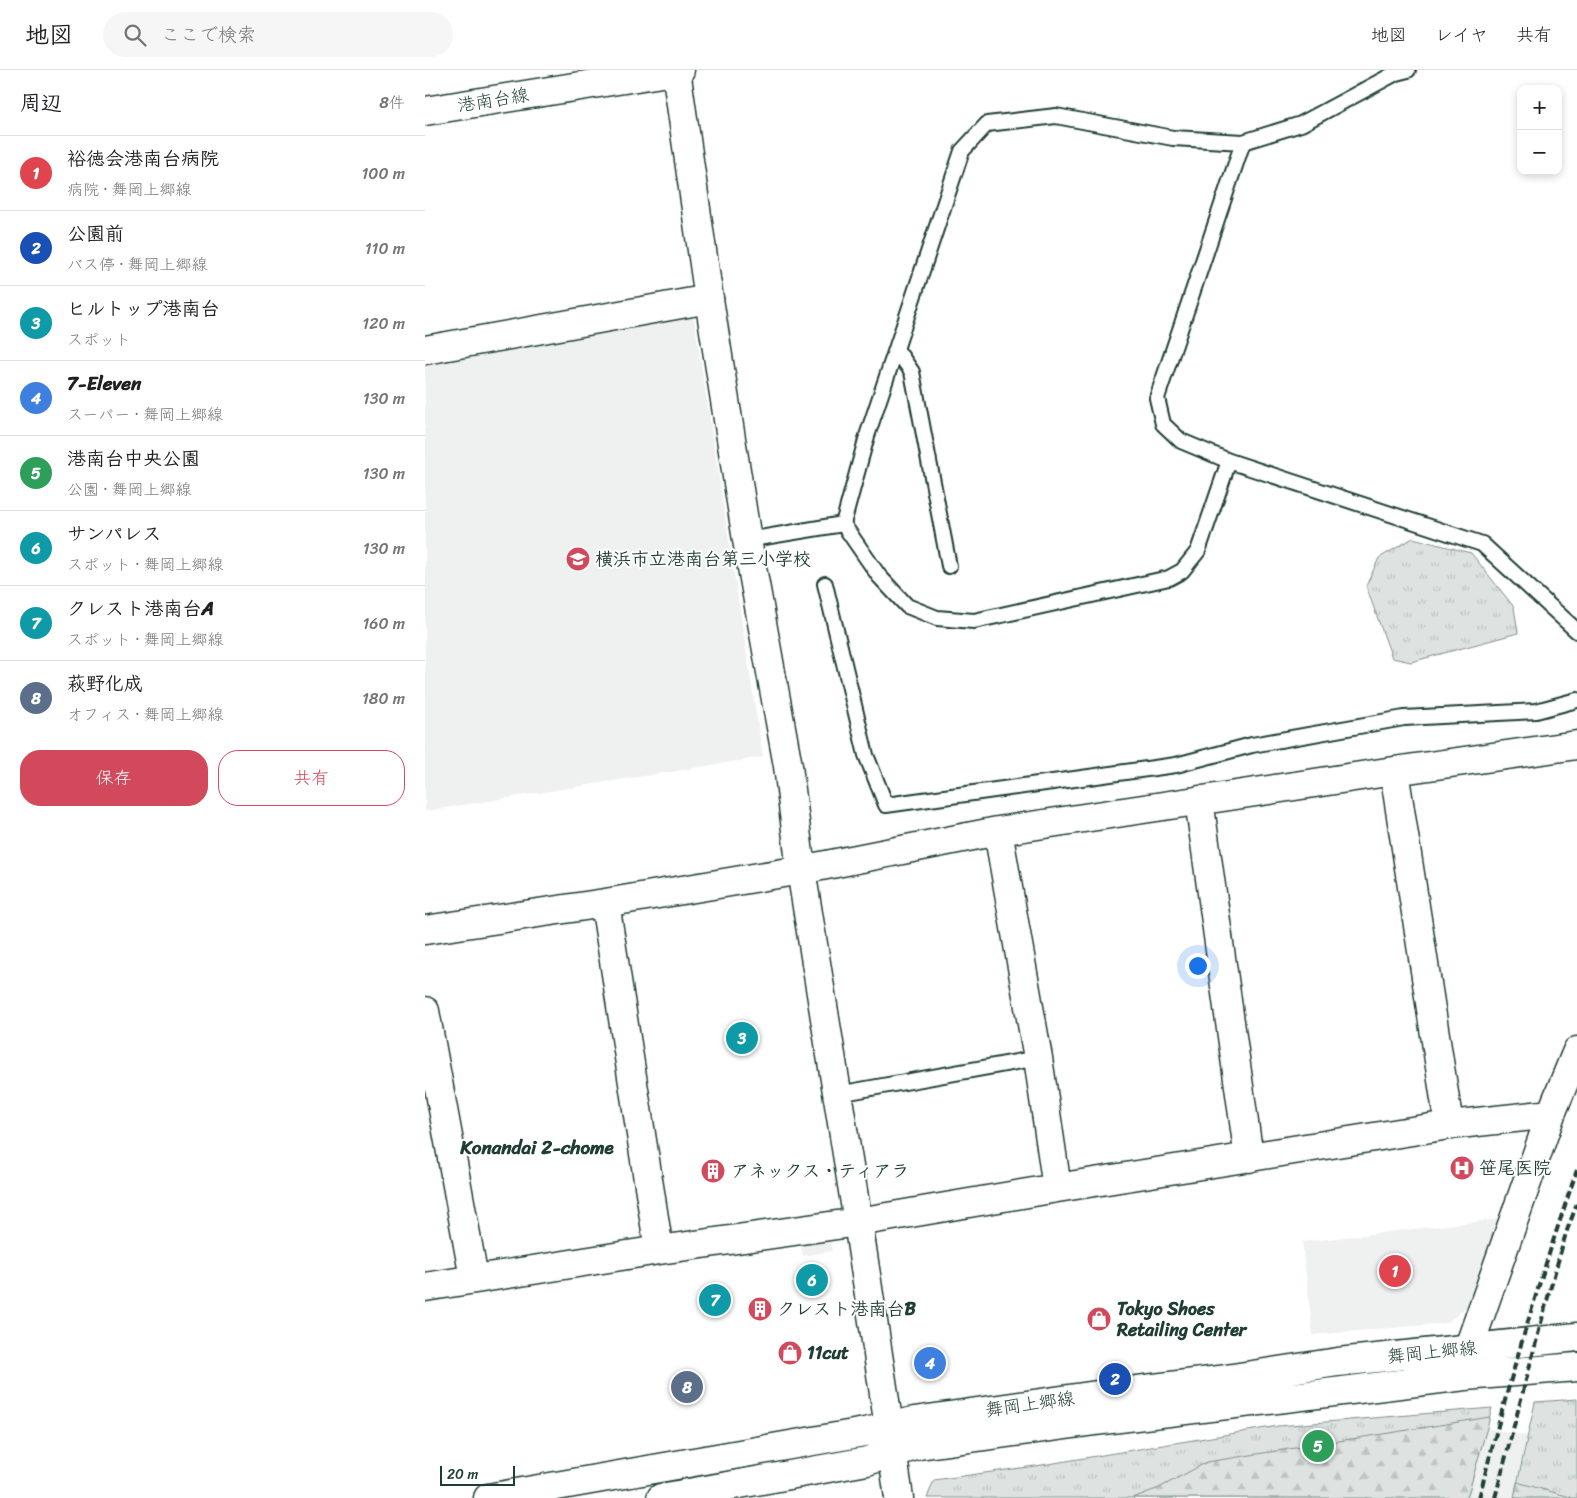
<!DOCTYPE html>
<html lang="ja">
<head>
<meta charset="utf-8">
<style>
  :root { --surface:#fff; --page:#f6f6f6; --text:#202124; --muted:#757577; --line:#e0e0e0; --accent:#d1495b }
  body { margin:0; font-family:Sriracha,"Klee One",sans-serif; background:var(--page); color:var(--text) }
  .controls { position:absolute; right:15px; top:15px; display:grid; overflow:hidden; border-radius:10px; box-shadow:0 2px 8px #0003 }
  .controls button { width:45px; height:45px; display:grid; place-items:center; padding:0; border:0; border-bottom:1px solid var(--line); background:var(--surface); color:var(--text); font:25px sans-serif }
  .scale { position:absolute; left:15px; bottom:12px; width:75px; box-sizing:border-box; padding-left:5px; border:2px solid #1f3d34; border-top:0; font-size:14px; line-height:18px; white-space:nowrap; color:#1f3d34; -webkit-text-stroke:4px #fff; paint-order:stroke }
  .you { position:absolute; left:772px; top:895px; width:18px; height:18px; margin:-12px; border:4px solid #fff; border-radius:50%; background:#1a73e8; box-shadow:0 0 0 8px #1a73e833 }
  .badge { display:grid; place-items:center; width:32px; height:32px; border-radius:50%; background:var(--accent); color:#fff; font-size:16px; font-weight:700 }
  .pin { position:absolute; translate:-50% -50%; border:2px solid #fff; box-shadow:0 1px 5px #0006 }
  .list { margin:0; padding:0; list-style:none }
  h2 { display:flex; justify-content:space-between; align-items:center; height:65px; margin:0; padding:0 20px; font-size:21px }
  h2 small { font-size:16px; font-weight:400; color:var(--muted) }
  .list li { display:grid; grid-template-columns:32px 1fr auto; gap:15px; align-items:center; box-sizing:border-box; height:75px; padding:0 20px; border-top:1px solid var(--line) }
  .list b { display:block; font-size:19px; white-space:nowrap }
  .list p { margin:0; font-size:16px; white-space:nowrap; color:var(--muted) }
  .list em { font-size:16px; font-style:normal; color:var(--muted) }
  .actions { display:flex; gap:10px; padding:15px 20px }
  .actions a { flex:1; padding:11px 0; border:1px solid var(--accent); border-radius:20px; text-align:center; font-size:18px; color:var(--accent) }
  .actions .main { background:var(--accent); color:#fff }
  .icon { flex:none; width:28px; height:28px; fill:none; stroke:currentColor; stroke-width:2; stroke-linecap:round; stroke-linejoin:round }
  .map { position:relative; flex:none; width:1152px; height:1428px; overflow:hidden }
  header { display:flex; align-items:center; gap:30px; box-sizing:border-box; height:70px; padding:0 25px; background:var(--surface); border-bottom:1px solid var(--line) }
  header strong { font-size:24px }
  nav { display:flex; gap:28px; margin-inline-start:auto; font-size:18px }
  .search { width:350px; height:45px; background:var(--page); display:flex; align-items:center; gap:12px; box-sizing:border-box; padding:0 18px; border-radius:28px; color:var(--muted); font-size:19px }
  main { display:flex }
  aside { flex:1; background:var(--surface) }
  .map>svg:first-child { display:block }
  .built { fill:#eef1f0 }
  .grass { fill:url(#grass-tufts); stroke:#7e908b }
  .forest { fill:url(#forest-firs); stroke:#7e908b }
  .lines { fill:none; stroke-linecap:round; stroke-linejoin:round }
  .service-casing { stroke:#1f3d34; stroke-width:18 }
  .minor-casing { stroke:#1f3d34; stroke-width:31 }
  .tertiary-casing { stroke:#1f3d34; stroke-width:31 }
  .service { stroke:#fff; stroke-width:14 }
  .minor { stroke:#fff; stroke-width:28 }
  .tertiary { stroke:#fff; stroke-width:28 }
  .rail { stroke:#1f3d34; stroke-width:4; stroke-dasharray:8 4; stroke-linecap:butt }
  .labels { text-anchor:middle; stroke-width:4; stroke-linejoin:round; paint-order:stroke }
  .street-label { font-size:18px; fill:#1f3d34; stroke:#fff }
  .poi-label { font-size:18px; font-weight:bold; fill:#1f3d34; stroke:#fff; text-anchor:start }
  .neighbourhood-label { font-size:19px; font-weight:bold; fill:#1f3d34; stroke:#fff }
</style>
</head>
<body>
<header>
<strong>地図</strong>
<div class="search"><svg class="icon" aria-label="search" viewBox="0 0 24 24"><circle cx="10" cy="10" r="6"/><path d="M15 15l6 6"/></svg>ここで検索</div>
<nav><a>地図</a><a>レイヤ</a><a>共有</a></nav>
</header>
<main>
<aside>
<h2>周辺<small>8件</small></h2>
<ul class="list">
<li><span class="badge" style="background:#e0444e">1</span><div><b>裕徳会港南台病院</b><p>病院 · 舞岡上郷線</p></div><em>100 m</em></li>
<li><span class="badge" style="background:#1a4fb4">2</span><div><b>公園前</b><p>バス停 · 舞岡上郷線</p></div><em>110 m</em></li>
<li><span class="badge" style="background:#0f9aa8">3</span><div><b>ヒルトップ港南台</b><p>スポット</p></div><em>120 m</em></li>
<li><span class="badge" style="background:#3f7fe0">4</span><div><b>7-Eleven</b><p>スーパー · 舞岡上郷線</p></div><em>130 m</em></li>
<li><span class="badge" style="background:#2e9e5b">5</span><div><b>港南台中央公園</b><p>公園 · 舞岡上郷線</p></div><em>130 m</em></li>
<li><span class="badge" style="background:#0f9aa8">6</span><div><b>サンパレス</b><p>スポット · 舞岡上郷線</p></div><em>130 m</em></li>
<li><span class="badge" style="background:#0f9aa8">7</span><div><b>クレスト港南台A</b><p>スポット · 舞岡上郷線</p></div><em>160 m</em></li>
<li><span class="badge" style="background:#5c6f8a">8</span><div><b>萩野化成</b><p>オフィス · 舞岡上郷線</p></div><em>180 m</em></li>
</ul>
<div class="actions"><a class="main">保存</a><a>共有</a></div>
</aside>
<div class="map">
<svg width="1152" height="1428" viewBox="0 0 1152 1428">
  <defs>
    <pattern id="grass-tufts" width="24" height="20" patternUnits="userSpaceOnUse" patternTransform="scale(1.25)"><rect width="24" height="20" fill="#dee3e2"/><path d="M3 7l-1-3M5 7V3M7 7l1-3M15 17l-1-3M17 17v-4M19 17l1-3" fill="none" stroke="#bec4c2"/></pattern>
    <pattern id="forest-firs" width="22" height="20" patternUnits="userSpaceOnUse" patternTransform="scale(1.25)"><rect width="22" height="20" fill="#dee3e2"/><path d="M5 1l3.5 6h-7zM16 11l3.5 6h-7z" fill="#bec4c2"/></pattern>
  </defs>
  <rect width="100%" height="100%" fill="#fff"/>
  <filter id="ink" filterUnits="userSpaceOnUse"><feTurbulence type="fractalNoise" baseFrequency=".02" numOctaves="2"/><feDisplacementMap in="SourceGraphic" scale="10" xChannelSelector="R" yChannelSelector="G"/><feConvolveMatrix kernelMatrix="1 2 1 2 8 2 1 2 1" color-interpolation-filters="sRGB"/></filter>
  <g filter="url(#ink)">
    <!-- built -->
    <path class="built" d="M 257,243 L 269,249 L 338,687 L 0,741 L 0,290 Z
      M 1075,1149 L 1051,1229 L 1022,1253 L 888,1265 L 877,1172 Z
      M 404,1166 L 407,1181 L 378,1186 L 375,1171 Z
      M 1062,1358 L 1102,1366 L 1088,1428 L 1042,1428 Z"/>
    <!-- grass -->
    <path class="grass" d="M 988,468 L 1046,483 L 1089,537 L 1093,563 L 986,592 L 967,588 L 941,516 L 954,488 Z
      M 1152,1329 L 1152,1428 L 1089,1428 L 1110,1332 Z
      M 1067,1338 L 1042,1428 L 502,1428 L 509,1410 L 617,1395 L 853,1356 Z"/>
    <!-- forest -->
    <path class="forest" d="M 1065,1347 L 1042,1428 L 708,1428 L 734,1418 L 782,1392 Z
      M 1092,1412 L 1145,1427 L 1146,1428 L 1089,1428 Z"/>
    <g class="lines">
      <defs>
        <path id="service" d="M 818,72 L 732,328 L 738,354 L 756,371 L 804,391 L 1057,474 L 1152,561
          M 471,279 L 487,302 L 524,496
          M 418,454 L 442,366 L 537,81 L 562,54 L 631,46 L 748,68 L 818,72 L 876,54 L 971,3 L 983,0
          M 418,454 L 454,506 L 482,536 L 512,548 L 549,551 L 744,508 L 757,501 L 773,481 L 804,391
          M 322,470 L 418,454
          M 400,514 L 441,685 L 461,735 L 751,695 L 827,675 L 979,648 L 1111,641 L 1152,630
          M 413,1024 L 613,988"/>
        <path id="minor" d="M 0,280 L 284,229
          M 969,701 L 1024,1055
          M 774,730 L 824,1088
          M 573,761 L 613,988 L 632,1118
          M 180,833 L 234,1180
          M 0,860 L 180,833 L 376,800 L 573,761 L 969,701 L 1152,675
          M 0,941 L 49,1208
          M 0,1217 L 234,1180 L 433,1152 L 632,1118 L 1024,1055 L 1126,1044
          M 1041,1299 L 1044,1277 L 1126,1044 L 1152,981
          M 464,1359 L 474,1428"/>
        <path id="tertiary" d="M 251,0 L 284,229 L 322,470 L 363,696 L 376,800 L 433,1152 L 464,1357
          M 0,41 L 255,0
          M 63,1428 L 440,1362 L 489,1351 L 679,1324 L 794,1310 L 913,1292 L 1152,1267
          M 236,1428 L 442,1391 L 494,1375 L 663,1352 L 1040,1306 L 1152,1297"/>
      </defs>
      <!-- service casing -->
      <use href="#service" class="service-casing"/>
      <!-- minor casing -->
      <use href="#minor" class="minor-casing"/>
      <!-- tertiary casing -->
      <use href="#tertiary" class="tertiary-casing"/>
      <!-- service -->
      <use href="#service" class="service"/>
      <!-- minor -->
      <use href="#minor" class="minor"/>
      <!-- tertiary -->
      <use href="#tertiary" class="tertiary"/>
      <!-- rail -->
      <path class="rail" d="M 1054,1428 C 1082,1317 1115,1207 1152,1100
        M 1070,1428 L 1121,1234 L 1141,1163 L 1152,1134"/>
    </g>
  </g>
  <!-- icons -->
  <defs>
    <symbol id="school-disc" viewBox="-11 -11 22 22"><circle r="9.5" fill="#d1495b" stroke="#fff"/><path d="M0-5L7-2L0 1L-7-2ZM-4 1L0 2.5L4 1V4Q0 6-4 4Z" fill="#fff"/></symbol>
    <symbol id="hospital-disc" viewBox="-11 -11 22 22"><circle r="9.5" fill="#d1495b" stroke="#fff"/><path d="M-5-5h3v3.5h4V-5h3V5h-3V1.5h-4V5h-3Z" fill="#fff"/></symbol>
    <symbol id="building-disc" viewBox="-11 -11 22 22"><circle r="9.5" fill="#d1495b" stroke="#fff"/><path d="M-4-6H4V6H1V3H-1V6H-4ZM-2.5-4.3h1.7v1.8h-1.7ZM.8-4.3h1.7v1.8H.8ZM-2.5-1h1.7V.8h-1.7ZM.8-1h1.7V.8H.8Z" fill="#fff"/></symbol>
    <symbol id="shop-disc" viewBox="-11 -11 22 22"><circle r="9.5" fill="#d1495b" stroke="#fff"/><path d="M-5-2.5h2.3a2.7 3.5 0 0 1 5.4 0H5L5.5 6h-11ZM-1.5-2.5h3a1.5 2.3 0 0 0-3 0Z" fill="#fff"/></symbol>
  </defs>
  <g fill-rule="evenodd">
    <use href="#school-disc" x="139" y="475" width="28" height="28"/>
    <use href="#hospital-disc" x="1023" y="1084" width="28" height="28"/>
    <use href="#building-disc" x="274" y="1087" width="28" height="28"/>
    <use href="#building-disc" x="321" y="1225" width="28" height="28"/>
    <use href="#shop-disc" x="660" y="1235" width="28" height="28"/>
    <use href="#shop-disc" x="351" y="1269" width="28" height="28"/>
  </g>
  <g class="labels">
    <!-- street labels -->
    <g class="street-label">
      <text transform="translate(68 30) rotate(-9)" y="6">港南台線</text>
      <text transform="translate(1007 1282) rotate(-6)" y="6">舞岡上郷線</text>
      <text transform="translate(605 1334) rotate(-8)" y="6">舞岡上郷線</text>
    </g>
    <!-- poi labels -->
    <g class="poi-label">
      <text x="170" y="495">横浜市立港南台第三小学校</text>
      <text x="1054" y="1104">笹尾医院</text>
      <text x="306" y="1107">アネックス・ティアラ</text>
      <text x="352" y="1245">クレスト港南台B</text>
      <text x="692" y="1245">Tokyo Shoes<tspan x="692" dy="21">Retailing Center</tspan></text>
      <text x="382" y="1289">11cut</text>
    </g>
    <!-- neighbourhood labels -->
    <g class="neighbourhood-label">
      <text x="112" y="1084">Konandai 2-chome</text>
    </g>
  </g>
</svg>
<div class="controls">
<button>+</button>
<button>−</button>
</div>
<div class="scale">20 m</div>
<div class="you"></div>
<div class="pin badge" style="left:970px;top:1201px;background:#e0444e">1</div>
<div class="pin badge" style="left:690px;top:1309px;background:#1a4fb4">2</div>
<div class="pin badge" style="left:317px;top:968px;background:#0f9aa8">3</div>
<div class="pin badge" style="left:505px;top:1293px;background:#3f7fe0">4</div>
<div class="pin badge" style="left:893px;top:1376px;background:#2e9e5b">5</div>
<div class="pin badge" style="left:387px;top:1210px;background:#0f9aa8">6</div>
<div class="pin badge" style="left:290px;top:1230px;background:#0f9aa8">7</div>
<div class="pin badge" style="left:262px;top:1317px;background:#5c6f8a">8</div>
</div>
</main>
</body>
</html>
